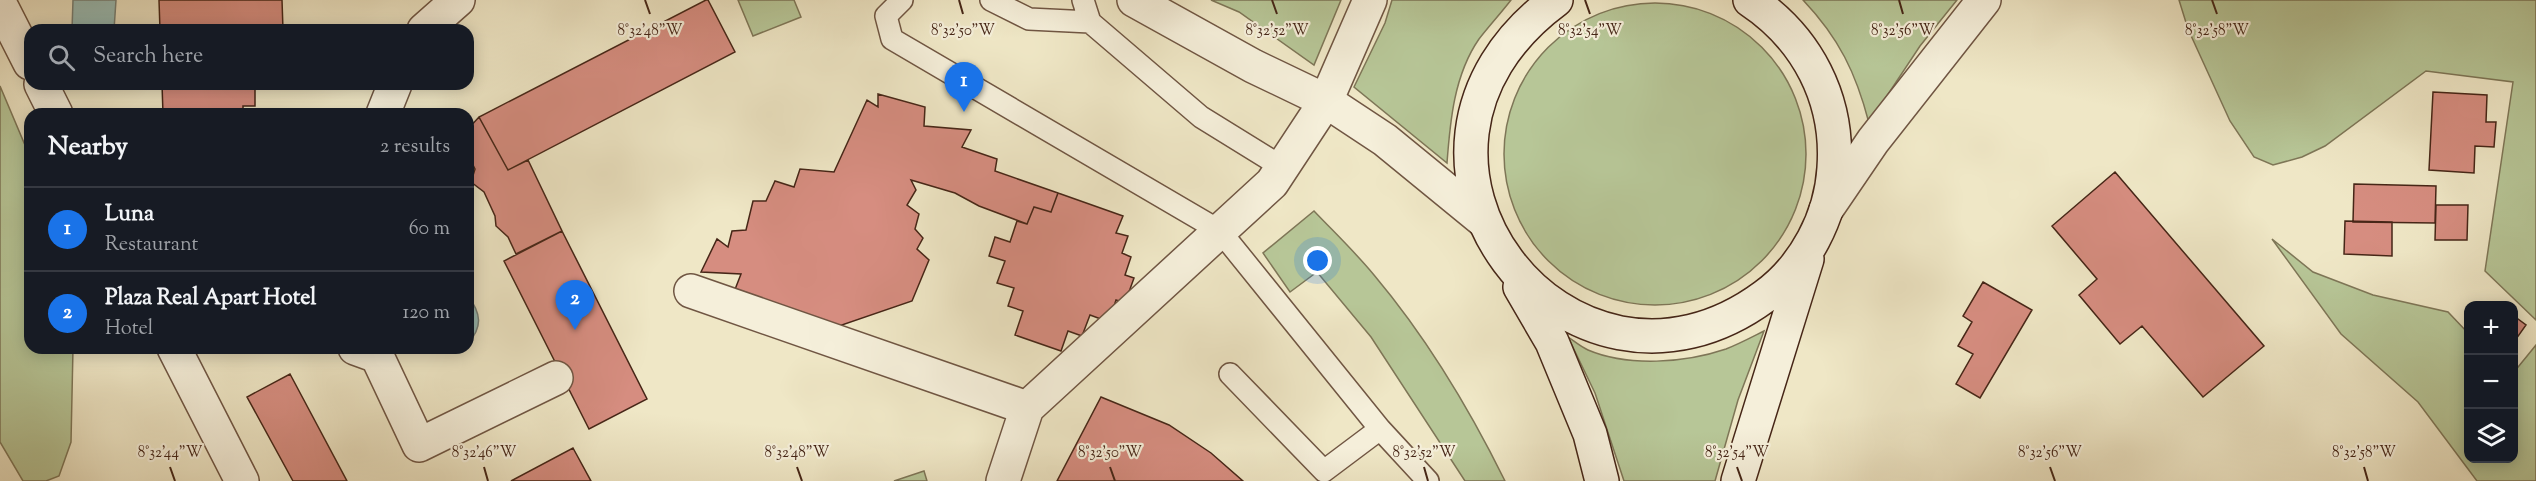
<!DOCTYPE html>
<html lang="en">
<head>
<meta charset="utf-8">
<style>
  :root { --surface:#171b24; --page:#20242c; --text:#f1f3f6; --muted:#9ea1a6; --line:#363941; --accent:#1a73e8 }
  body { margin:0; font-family:"Sorts Mill Goudy",serif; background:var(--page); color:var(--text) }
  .controls { position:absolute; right:18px; bottom:18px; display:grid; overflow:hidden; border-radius:12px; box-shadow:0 3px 15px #0003 }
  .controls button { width:54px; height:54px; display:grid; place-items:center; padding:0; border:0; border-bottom:2px solid var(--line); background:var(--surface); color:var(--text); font:30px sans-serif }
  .you { position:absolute; left:1318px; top:261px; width:21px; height:21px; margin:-15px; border:4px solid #fff; border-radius:50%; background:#1a73e8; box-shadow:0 0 0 9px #1a73e833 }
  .badge { display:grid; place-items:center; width:39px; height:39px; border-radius:50%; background:var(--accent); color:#fff; font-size:20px; font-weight:700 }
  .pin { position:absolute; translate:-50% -50px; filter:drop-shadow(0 2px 3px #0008) }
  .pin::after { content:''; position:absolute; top:32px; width:21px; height:18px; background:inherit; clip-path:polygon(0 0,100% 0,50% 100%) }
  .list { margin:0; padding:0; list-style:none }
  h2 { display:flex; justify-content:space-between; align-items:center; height:78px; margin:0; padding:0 24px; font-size:26px }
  h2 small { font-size:20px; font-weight:400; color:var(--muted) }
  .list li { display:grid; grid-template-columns:39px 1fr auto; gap:18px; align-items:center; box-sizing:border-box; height:84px; padding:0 24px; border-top:2px solid var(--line) }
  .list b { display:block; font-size:22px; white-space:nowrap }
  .list p { margin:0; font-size:20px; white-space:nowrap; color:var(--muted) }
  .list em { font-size:20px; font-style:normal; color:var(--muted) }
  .icon { flex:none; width:33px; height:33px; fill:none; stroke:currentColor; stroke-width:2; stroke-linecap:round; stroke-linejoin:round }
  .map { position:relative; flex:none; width:2536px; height:481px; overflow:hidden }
  .search { position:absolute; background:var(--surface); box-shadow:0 3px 15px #0003; left:24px; top:24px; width:450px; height:66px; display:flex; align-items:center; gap:15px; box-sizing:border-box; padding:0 21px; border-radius:18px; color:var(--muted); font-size:22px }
  .panel { position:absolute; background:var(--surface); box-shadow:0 3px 15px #0003; left:24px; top:108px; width:450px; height:246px; border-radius:18px }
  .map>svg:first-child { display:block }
  .green { fill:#b7c697; stroke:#7e7657; stroke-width:1.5 }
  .water { fill:#9abfb8; stroke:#788278; stroke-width:1.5 }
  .building { fill:#d68d80; stroke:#462617; stroke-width:1.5 }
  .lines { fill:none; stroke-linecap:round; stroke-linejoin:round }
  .lane-casing { stroke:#705643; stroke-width:24 }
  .street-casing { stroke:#705643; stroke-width:36 }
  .secondary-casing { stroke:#462617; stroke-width:36 }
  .lane { stroke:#f5efda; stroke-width:21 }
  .street { stroke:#f5efda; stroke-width:33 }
  .secondary { stroke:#f5efda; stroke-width:33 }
  .ticks { fill:none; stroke:#462617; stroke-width:2 }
  .ticks-label { font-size:15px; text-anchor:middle; fill:#462617; stroke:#f5efda; stroke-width:4.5; stroke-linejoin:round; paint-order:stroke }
</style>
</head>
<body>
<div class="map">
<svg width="2536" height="481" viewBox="0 0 2536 481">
  <rect width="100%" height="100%" fill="#efe7c6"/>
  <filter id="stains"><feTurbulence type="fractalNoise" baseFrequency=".00333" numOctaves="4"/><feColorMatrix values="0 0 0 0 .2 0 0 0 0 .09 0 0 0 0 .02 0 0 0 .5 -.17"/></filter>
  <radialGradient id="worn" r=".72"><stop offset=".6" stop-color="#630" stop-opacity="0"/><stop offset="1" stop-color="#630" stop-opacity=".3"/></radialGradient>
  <!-- green -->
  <path class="green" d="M 738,0 L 794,0 L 801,17 L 753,36 Z
    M 1211,0 L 1341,0 L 1314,65 L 1239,12 Z
    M 1392,0 L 1511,0 C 1501,13 1489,26 1479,39 C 1454,75 1450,122 1447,163 L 1354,87 L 1385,23 Z
    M 1803,0 L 1957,0 L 1920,46 L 1869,123 C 1856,73 1839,38 1803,0 Z
    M 2179,0 L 2536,0 L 2536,320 L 2485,271 L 2513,82 L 2426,71 L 2325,146 L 2302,157 L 2273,165 L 2254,157 L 2230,121 L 2188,29 Z
    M1504 154a151 151 0 1 1 302 0a151 151 0 1 1-302 0Z
    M 0,86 L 30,157 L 30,348 L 73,348 L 71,442 L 59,476 L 46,481 L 23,481 L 0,442 Z
    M 1314,211 C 1334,232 1356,253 1374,275 C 1427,338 1469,408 1505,481 L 1465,481 L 1371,337 L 1317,272 L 1290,292 L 1263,253 Z
    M 2272,239 L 2313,272 L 2373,295 L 2448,312 L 2468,333 L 2468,458 L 2514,458 L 2514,372 L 2536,345 L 2536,481 L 2477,481 L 2418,402 L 2341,334 Z
    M 1764,331 L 1738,400 L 1715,481 L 1624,481 L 1595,393 L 1568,337 C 1574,341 1581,347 1588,350 C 1628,367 1685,363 1726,349 C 1739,344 1752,337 1764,331 Z
    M 924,471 L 927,481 L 894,481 Z"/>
  <!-- water -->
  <path class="water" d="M 73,0 L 116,0 L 114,30 L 72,30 Z
    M 468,296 C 481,313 483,327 468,343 Z"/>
  <!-- building -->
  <path class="building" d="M 159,0 L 282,0 L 283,30 L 160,30 Z
    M 706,0 L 708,0 L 735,52 L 508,170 L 479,117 Z
    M 162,84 L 255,84 L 255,106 L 243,106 L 243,114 L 163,114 Z
    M 2433,92 L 2487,95 L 2486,122 L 2496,122 L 2494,147 L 2475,146 L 2474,173 L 2429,170 Z
    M 878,94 L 925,107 L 924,126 L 971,130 L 962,147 L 997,159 L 995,171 L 1058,193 L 1051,212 L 1034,207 L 1027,224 L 979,206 L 955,193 L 911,180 L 916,190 L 907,205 L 919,214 L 915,229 L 923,238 L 917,249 L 929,260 L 912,301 L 839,326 L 734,292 L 741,274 L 701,272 L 717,239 L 728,247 L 732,231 L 746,230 L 753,201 L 766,201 L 775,181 L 794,187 L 800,169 L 834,172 L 867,100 L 878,107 Z
    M 479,117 L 508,170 L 528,160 L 562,231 L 516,254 L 508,237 L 496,226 L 495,216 L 484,192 L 471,182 L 475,169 L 468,155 L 468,129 Z
    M 2115,172 L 2264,346 L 2203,397 L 2142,326 L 2120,344 L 2079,295 L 2097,279 L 2052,226 Z
    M 2354,184 L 2436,186 L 2435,223 L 2353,222 Z
    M 1058,193 L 1123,216 L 1116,233 L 1128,236 L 1122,253 L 1131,257 L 1125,275 L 1134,278 L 1125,303 L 1116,300 L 1109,322 L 1090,315 L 1082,336 L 1068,331 L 1061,351 L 1015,335 L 1023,311 L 1008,306 L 1014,288 L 997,283 L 1005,261 L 989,256 L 995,237 L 1010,242 L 1017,221 L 1027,224 L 1034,207 L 1051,212 Z
    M 2436,205 L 2468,205 L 2467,240 L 2435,240 Z
    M 2345,221 L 2392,222 L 2392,256 L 2344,254 Z
    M 562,231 L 647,399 L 589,429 L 504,261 Z
    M 1983,282 L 2032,310 L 1980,398 L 1956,384 L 1973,354 L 1958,346 L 1972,322 L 1963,316 Z
    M 2514,316 L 2526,325 L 2514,342 Z
    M 290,374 L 347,481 L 293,481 L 247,397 Z
    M 1101,397 L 1169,425 L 1211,453 L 1243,481 L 1057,481 Z
    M 573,448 L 591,481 L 511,481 Z"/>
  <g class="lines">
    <defs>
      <path id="lane" d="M 902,0 L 886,16 L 892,39 L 1220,231 L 1380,429 L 1324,471 L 1230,374
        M 991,0 L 1029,19 L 1090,22 L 1201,117 L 1282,167
        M 1083,0 L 1090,22
        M 1380,429 L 1428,481"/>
      <path id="street" d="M 1134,0 L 1253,66 L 1326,101 L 1385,140 L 1484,221
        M 0,4 L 30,63
        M 424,30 L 458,0
        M 41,84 L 56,114
        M 383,114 L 395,84
        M 1826,210 L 1873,141 L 1984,0
        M 691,291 L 1027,408 L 1003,481
        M 174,348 L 242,481
        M 355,348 L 377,356 L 419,445 L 556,378
        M 1027,408 L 1272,183 L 1326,101 L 1370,0"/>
      <path id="secondary" d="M 1556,0 C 1345,156 1569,441 1765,296 C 1805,267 1831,217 1834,168 C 1839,99 1807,38 1750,0
        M 1520,287 L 1552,342 L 1590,434 L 1602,481
        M 1738,481 L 1807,259"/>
    </defs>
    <!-- lane casing -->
    <use href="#lane" class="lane-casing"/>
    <!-- street casing -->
    <use href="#street" class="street-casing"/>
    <!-- secondary casing -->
    <use href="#secondary" class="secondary-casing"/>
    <!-- lane -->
    <use href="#lane" class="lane"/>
    <!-- street -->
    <use href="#street" class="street"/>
    <!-- secondary -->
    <use href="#secondary" class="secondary"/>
  </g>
  <!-- ticks -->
  <path class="ticks" d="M 645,0 L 650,14M 959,0 L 963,14M 1272,0 L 1277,14M 1585,0 L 1590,14M 1899,0 L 1903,14M 2212,0 L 2217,14M 170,467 L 175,481M 484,467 L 488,481M 797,467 L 802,481M 1110,467 L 1115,481M 1424,467 L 1428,481M 1737,467 L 1742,481M 2050,467 L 2055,481M 2364,467 L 2368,481"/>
  <g class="ticks-label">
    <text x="650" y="35">8°32'48"W</text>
    <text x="963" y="35">8°32'50"W</text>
    <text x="1277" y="35">8°32'52"W</text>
    <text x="1590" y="35">8°32'54"W</text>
    <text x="1903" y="35">8°32'56"W</text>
    <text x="2217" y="35">8°32'58"W</text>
    <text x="170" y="457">8°32'44"W</text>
    <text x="484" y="457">8°32'46"W</text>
    <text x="797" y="457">8°32'48"W</text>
    <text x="1110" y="457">8°32'50"W</text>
    <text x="1424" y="457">8°32'52"W</text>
    <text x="1737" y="457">8°32'54"W</text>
    <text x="2050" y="457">8°32'56"W</text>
    <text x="2364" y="457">8°32'58"W</text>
  </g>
  <rect width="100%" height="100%" filter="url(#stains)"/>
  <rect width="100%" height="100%" fill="url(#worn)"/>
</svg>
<div class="controls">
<button>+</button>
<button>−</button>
<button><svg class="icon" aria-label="layers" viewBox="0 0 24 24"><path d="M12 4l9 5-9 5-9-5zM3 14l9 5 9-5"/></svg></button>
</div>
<div class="you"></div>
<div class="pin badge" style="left:964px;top:112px">1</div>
<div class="pin badge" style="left:575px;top:330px">2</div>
<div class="search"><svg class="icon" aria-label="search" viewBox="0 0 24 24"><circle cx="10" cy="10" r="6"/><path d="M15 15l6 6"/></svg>Search here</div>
<section class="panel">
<h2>Nearby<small>2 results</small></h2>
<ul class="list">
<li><span class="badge">1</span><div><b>Luna</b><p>Restaurant</p></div><em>60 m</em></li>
<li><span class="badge">2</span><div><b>Plaza Real Apart Hotel</b><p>Hotel</p></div><em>120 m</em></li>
</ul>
</section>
</div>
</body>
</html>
